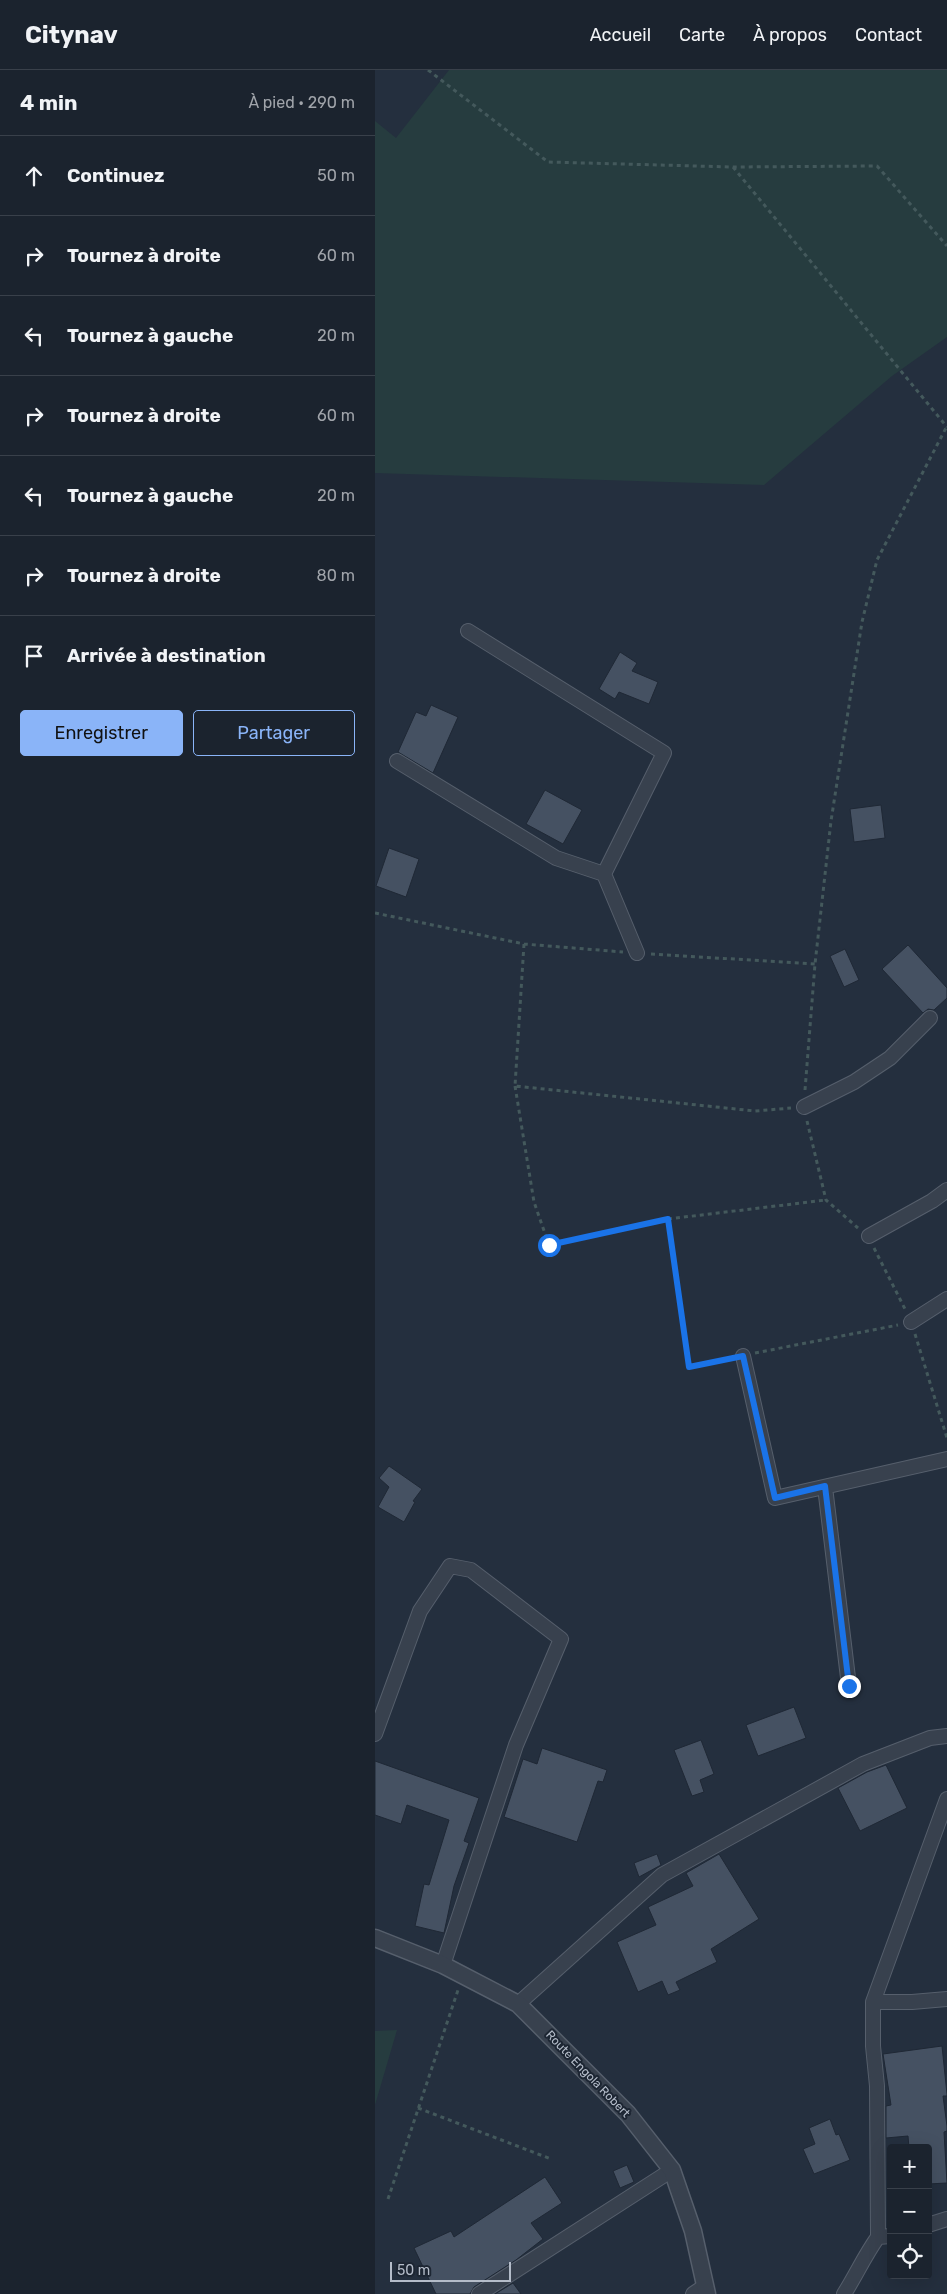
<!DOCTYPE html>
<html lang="fr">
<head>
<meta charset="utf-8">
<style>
  :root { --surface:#1b232e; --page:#282f3a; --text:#f1f3f6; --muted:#a0a4aa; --line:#39404a; --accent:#8ab4f8 }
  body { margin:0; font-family:Rubik,sans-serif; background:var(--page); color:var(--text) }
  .controls { position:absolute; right:15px; bottom:15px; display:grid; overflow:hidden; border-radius:5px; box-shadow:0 5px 20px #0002 }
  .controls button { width:45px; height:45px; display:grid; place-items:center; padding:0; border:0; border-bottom:1px solid var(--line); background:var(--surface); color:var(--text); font:25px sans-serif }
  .scale { position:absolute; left:15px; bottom:12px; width:121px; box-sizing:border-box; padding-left:5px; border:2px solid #b4bcc9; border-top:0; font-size:14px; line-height:18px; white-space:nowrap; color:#b4bcc9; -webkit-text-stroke:4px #1d2633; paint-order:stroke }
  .stop { position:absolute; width:15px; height:15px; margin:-11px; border:4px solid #1a73e8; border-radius:50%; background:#fff }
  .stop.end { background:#1a73e8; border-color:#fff; box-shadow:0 1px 5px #0008 }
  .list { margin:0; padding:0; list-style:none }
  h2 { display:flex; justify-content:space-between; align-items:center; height:65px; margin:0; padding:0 20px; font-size:21px }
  h2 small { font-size:16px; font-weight:400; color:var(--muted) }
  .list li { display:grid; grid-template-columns:32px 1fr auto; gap:15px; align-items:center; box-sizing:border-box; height:80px; padding:0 20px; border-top:1px solid var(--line) }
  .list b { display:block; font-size:19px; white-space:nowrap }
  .list em { font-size:16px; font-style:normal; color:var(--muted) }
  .actions { display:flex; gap:10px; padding:15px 20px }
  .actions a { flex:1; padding:11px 0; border:1px solid var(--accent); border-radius:5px; text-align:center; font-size:18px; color:var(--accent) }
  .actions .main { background:var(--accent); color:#111 }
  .icon { flex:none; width:28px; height:28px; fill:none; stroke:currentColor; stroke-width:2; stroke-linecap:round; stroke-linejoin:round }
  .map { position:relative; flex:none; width:572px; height:2224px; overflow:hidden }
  header { display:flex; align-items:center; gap:30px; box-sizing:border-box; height:70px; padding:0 25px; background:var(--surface); border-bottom:1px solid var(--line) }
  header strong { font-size:24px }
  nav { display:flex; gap:28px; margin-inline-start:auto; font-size:18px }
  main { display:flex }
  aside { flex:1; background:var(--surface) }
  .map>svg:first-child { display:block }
  .green { fill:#263c3f }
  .building { fill:#455162; stroke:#1f2835 }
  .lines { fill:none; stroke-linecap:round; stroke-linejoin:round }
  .minor-casing { stroke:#565f6c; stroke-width:16 }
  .tertiary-casing { stroke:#565f6c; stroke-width:19 }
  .path { stroke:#44595c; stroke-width:3; stroke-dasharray:4 4; stroke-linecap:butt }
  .minor { stroke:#38414e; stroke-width:14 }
  .tertiary { stroke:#38414e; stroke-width:16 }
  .route { stroke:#1a73e8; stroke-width:6 }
  .labels { text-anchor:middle; stroke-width:4; stroke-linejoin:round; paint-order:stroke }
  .street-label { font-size:12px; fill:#b4bcc9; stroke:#1d2633 }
</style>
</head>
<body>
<header>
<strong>Citynav</strong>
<nav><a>Accueil</a><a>Carte</a><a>À propos</a><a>Contact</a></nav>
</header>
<main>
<aside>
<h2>4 min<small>À pied · 290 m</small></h2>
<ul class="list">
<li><svg class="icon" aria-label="ahead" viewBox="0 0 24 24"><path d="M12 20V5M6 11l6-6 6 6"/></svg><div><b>Continuez</b></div><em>50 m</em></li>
<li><svg class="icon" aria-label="right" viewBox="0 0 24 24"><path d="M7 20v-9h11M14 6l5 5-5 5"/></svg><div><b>Tournez à droite</b></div><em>60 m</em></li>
<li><svg class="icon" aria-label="left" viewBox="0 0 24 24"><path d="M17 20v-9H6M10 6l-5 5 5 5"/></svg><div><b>Tournez à gauche</b></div><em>20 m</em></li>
<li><svg class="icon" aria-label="right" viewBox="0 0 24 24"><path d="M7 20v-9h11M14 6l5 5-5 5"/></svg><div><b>Tournez à droite</b></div><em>60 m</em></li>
<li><svg class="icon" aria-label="left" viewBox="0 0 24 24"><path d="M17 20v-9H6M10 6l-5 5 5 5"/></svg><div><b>Tournez à gauche</b></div><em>20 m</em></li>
<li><svg class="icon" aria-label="right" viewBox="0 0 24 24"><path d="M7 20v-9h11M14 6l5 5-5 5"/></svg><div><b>Tournez à droite</b></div><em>80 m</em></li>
<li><svg class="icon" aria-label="arrive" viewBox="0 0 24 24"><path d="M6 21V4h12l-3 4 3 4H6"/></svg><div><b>Arrivée à destination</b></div></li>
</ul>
<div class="actions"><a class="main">Enregistrer</a><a>Partager</a></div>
</aside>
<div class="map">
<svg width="572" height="2224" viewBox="0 0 572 2224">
  <rect width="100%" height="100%" fill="#242f3e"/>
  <!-- green -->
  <path class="green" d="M 74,0 L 572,0 L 572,267 L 517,306 L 389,415 L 0,403 L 0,51 L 21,68 Z
    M 22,1960 L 0,2035 L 0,1961 Z"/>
  <!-- building -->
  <path class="building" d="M 245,582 L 262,593 L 257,601 L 283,612 L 274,634 L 244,622 L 240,629 L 224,619 Z
    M 56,635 L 83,647 L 58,703 L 23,682 L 41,642 L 51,646 Z
    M 170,720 L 207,740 L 188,774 L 151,754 Z
    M 506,735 L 510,768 L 479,772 L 475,739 Z
    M 14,778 L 44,789 L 31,827 L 1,816 Z
    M 533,875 L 572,918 L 572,928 L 559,940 L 553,939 L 548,943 L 507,899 Z
    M 470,879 L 484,910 L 469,917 L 455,886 Z
    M 14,1396 L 47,1419 L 38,1431 L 40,1432 L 29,1452 L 3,1437 L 14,1417 L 4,1408 Z
    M 419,1637 L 431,1668 L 383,1686 L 371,1655 Z
    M 326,1670 L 339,1704 L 325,1710 L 329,1722 L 317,1726 L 299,1680 Z
    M 167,1678 L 232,1700 L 228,1712 L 223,1711 L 202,1772 L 129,1747 L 148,1689 L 162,1694 Z
    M 0,1691 L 104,1728 L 89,1771 L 94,1773 L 79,1816 L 69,1863 L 40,1856 L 49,1814 L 54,1815 L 74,1750 L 32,1735 L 26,1754 L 0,1745 Z
    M 511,1695 L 532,1738 L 485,1761 L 463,1718 L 492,1702 Z
    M 282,1784 L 286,1795 L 264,1807 L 259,1793 Z
    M 344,1784 L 384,1849 L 336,1879 L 342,1892 L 301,1912 L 305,1920 L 293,1925 L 287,1911 L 263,1922 L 242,1872 L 281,1855 L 273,1837 L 318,1816 L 311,1803 Z
    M 567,1976 L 572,2024 L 572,2026 L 568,2026 L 572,2056 L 572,2061 L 569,2062 L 572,2113 L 553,2114 L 553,2078 L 534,2078 L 533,2066 L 511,2068 L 511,2036 L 516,2035 L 508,1984 Z
    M 455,2049 L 461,2065 L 464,2064 L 475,2090 L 439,2104 L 428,2079 L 440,2074 L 434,2058 Z
    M 252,2095 L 259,2112 L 245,2118 L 238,2101 Z
    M 170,2107 L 187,2133 L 156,2153 L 168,2169 L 141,2190 L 99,2217 L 95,2224 L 61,2224 L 39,2178 L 76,2161 L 79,2167 Z
    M 138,2213 L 146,2224 L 120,2224 Z"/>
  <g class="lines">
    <defs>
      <path id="minor" d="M 93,561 L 289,683 L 229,804 L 262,883
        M 22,691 L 181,788 L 229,804
        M 429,1037 L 479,1012 L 515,988 L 555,948
        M 494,1166 L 557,1131 L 572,1120
        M 536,1252 L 572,1229
        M 368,1286 L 400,1428 L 572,1389
        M 450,1417 L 474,1616
        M 0,1664 L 45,1541 L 75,1496 L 96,1500 L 186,1569 L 141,1675 L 68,1895
        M 498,1932 L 537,1932 L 572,1929
        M 143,1934 L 287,1805 L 488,1694 L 555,1668 L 572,1666
        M 553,2155 L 572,2149
        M 503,2167 L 516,2166
        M 104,2224 L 297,2100
        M 318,2224 L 330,2216
        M 469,2224 C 481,2205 490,2185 503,2167 L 502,2016 L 498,1976 L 498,1932 L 572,1729"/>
      <path id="tertiary" d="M 0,1868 L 68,1895 L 143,1934 L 253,2044 L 297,2100 L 318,2161 L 332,2224"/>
    </defs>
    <!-- minor casing -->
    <use href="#minor" class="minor-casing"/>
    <!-- tertiary casing -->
    <use href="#tertiary" class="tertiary-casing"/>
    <!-- path -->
    <path class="path" d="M 53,0 L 173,92 L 358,97 L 502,96 L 572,176
      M 358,97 L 572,357
      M 0,843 L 149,874 L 248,882
      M 149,874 L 140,1016 L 380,1041 L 416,1038
      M 276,884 L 440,894
      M 140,1016 L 159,1132 L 174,1175 L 293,1149 L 314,1297 L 354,1289
      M 430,1020 L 440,894 L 456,751 L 487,552 L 502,490 L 572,356
      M 432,1051 L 451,1130 L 483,1158
      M 293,1149 L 451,1130
      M 499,1178 L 530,1239
      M 540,1264 L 572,1368
      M 380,1283 L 523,1255
      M 43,2038 L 176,2089
      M 13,2129 L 83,1920"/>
    <!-- minor -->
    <use href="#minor" class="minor"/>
    <!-- tertiary -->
    <use href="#tertiary" class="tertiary"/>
  </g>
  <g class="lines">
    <!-- route -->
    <path class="route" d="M 174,1175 L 293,1149 L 314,1297 L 368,1286 L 400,1428 L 450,1416 L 474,1616"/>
  </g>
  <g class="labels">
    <!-- street labels -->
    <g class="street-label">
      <text transform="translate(213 2004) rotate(46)" y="4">Route Engola Robert</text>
    </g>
  </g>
</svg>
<div class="controls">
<button>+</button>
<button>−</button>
<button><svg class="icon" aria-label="locate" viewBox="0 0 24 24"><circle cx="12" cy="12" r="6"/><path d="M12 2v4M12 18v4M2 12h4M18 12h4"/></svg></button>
</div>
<div class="scale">50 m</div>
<div class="stop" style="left:174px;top:1175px"></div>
<div class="stop end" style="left:474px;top:1616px"></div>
</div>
</main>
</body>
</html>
